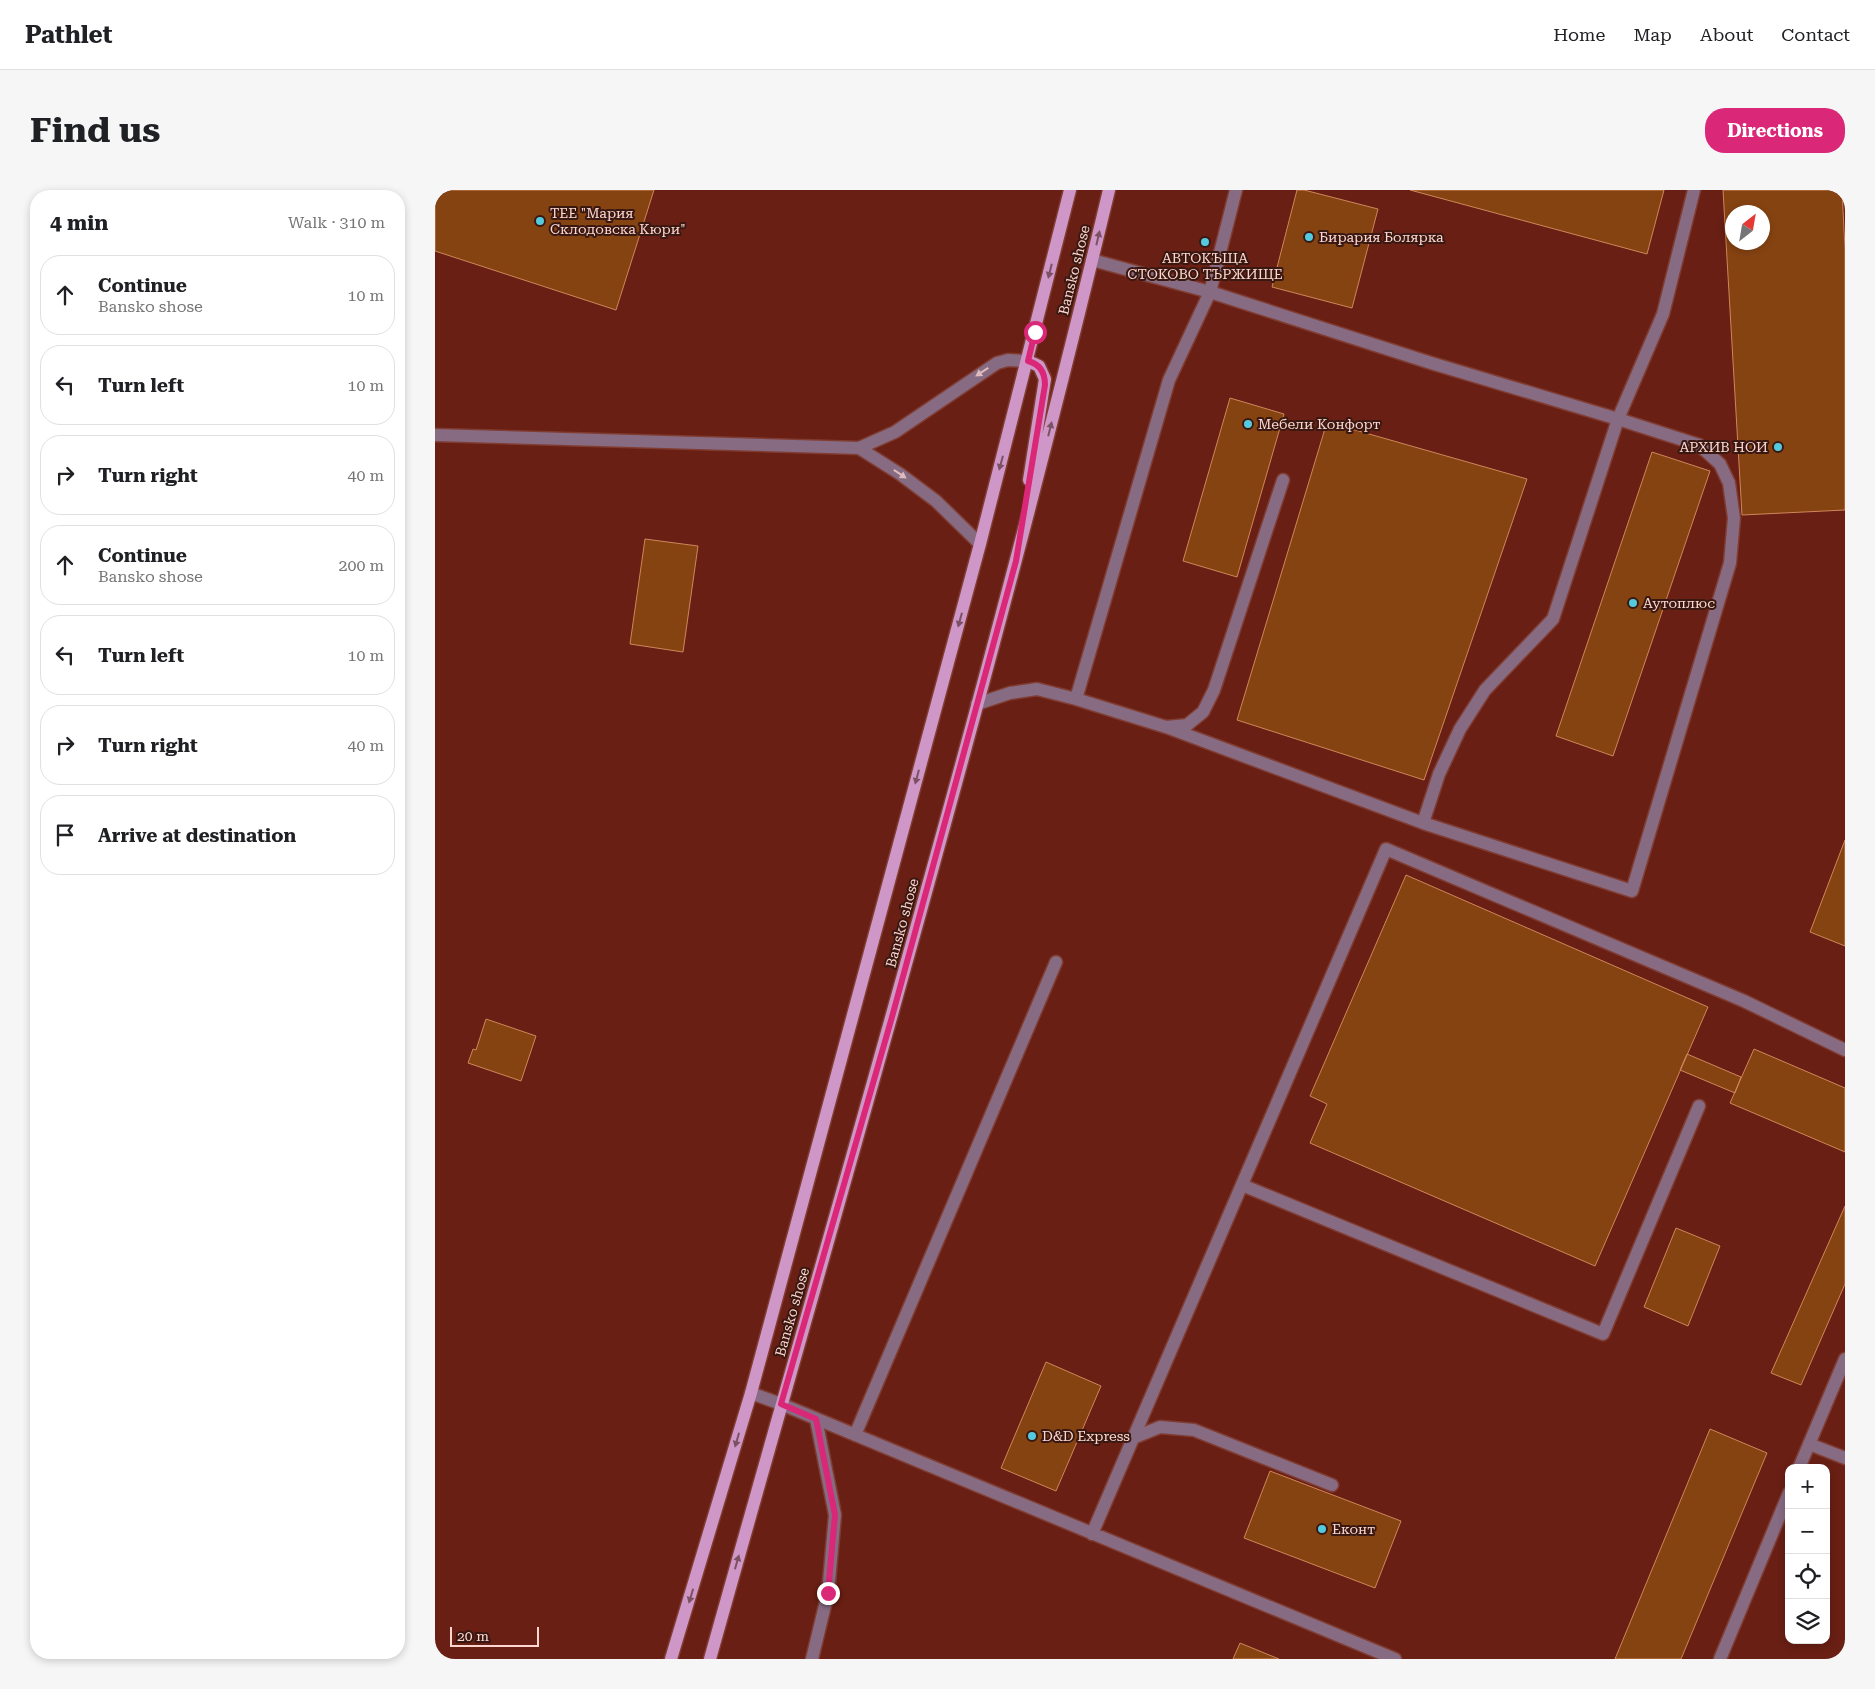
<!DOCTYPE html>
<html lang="en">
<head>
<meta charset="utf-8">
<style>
  :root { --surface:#fff; --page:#f6f6f6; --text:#202124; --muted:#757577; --line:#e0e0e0; --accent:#db2777 }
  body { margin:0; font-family:"Roboto Serif",serif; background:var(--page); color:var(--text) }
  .controls { position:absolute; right:15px; bottom:15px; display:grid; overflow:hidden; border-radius:10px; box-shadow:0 2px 8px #0003 }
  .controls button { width:45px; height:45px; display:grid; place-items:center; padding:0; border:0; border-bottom:1px solid var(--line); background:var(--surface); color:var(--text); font:25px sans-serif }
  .compass { position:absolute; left:1290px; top:15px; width:45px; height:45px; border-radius:50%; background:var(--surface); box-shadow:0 2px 8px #0003; rotate:31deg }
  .scale { position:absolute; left:15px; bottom:12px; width:89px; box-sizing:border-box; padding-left:5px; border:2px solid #fcd6cf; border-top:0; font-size:14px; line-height:18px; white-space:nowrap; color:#fcd6cf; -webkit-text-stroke:4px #391812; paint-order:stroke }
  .stop { position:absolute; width:15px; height:15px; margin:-11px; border:4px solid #db2777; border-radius:50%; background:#fff }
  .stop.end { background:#db2777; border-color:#fff; box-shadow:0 1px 5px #0008 }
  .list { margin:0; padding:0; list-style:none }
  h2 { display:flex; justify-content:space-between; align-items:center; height:65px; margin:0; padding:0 20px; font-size:21px }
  h2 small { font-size:16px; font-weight:400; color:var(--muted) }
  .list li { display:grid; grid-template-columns:32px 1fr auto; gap:15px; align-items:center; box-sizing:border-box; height:80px; margin:0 10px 10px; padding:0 10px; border:1px solid var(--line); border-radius:20px }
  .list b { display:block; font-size:19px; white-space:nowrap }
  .list p { margin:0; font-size:16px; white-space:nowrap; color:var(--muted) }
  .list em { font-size:16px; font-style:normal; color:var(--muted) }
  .icon { flex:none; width:28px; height:28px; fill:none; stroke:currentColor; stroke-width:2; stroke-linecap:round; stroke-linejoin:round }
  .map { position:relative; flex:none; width:1410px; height:1469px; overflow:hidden; border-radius:20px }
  header { display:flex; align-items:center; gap:30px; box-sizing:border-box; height:70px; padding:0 25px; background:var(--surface); border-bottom:1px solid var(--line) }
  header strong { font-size:24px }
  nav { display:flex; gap:28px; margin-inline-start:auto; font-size:18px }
  .intro { display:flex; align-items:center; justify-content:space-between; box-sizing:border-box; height:120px; padding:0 30px }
  h1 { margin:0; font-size:35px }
  .button { padding:12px 22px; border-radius:20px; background:var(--accent); color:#fff; font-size:18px; font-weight:700 }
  main { display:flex; gap:30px; padding:0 30px }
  aside { flex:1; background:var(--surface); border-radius:20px; box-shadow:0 2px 8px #0003 }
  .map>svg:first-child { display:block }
  .building { fill:#864312; stroke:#d0865a; fill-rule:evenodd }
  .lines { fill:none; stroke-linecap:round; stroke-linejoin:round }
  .minor-casing { stroke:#813c32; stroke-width:15 }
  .major-casing { stroke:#813c32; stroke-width:15 }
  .minor { stroke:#866b82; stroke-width:12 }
  .major { stroke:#cf97c7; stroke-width:12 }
  .oneway { fill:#7c5163 }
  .oneway2 { fill:#debbbc }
  .route { stroke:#db2777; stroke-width:6 }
  .poi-dot { fill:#55cadf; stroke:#391812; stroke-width:2 }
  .labels { text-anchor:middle; stroke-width:4; stroke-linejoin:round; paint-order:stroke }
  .poi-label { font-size:14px; fill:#fcd6cf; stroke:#391812; text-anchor:start }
  .street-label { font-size:14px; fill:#fcd6cf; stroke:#391812 }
</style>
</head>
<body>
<header>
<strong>Pathlet</strong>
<nav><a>Home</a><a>Map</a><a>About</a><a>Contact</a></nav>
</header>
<div class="intro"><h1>Find us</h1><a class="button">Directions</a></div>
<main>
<aside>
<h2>4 min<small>Walk · 310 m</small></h2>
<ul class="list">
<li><svg class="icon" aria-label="ahead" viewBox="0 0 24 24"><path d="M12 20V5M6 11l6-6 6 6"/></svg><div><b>Continue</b><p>Bansko shose</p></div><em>10 m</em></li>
<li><svg class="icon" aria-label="left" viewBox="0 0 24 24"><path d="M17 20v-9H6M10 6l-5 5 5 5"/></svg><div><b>Turn left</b></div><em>10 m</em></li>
<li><svg class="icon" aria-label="right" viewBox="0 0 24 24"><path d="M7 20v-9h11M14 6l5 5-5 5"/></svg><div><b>Turn right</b></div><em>40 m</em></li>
<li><svg class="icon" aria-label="ahead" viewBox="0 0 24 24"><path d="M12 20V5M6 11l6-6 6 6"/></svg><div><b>Continue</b><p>Bansko shose</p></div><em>200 m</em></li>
<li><svg class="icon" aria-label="left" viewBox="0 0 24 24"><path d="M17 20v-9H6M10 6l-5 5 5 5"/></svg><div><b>Turn left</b></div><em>10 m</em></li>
<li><svg class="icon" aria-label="right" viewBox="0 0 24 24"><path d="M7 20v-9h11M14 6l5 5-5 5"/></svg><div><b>Turn right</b></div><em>40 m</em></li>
<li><svg class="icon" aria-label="arrive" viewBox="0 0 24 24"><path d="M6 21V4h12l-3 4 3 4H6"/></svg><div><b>Arrive at destination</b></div></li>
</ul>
</aside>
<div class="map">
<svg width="1410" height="1469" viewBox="0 0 1410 1469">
  <rect width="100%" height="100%" fill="#691f14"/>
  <!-- building -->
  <path class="building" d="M 0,0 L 219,0 L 181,120 L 0,61 Z
    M 862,0 L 869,0 L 943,19 L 917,118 L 837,97 Z
    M 975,0 L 1229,0 L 1212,64 Z
    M 1288,0 L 1407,0 L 1410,59 L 1410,320 L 1307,325 ZM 1298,22 L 1328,22 L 1328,52 L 1298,52 Z
    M 795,208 L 849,224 L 802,387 L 748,371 Z
    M 892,232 L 1092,289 L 989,590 L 802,530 Z
    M 1217,262 L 1275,281 L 1178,566 L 1121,546 Z
    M 210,349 L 263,356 L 248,462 L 195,454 Z
    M 1410,650 L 1410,756 L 1375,742 Z
    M 971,685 L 1273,817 L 1160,1076 L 875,953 L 892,914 L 875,906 Z
    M 51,829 L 101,846 L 86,891 L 33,873 L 38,859 L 41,860 Z
    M 1319,859 L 1410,898 L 1410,962 L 1295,913 Z
    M 1252,864 L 1306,887 L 1300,903 L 1245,880 Z
    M 1410,1016 L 1410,1094 L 1366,1195 L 1336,1183 Z
    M 1241,1038 L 1285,1056 L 1253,1136 L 1209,1117 Z
    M 611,1172 L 666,1196 L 621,1301 L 566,1278 Z
    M 1275,1239 L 1332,1263 L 1246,1469 L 1180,1469 Z
    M 835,1281 L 966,1331 L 940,1398 L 809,1348 Z
    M 805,1453 L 844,1469 L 798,1469 Z"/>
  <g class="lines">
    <defs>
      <path id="minor" d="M 657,70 L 775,102 L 996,173 L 1183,229 L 1228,124 L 1259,0
        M 0,245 L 424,258 L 460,242 L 562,173 L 573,170 L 593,171
        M 424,258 L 465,284 L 501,311 L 545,354
        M 641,509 L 734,190 L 775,102 L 801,0
        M 542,514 L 575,503 L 602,499 L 641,509 L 731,537 L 752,535 L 768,522 L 779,500 L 848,290
        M 731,537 L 988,633 L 1197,701 L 1295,373 L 1299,328 L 1294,293 L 1285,274 L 1264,255 L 1183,229 L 1118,429 L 1050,500 L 1025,539 L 1004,584 L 988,633
        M 807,995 L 1168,1144 L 1264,916
        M 316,1203 L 346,1214 L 960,1469
        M 420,1245 L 621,772
        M 698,1248 L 725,1237 L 759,1240 L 897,1295
        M 1374,1254 L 1410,1268
        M 1364,1278 L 1410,1169
        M 657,1344 L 951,659 L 1309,811 L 1410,860
        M 377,1469 L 393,1403 L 400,1325 L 381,1229
        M 1285,1469 L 1354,1303"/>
      <path id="major" d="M 593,171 L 604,176 L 610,189 L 594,290
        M 236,1469 L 316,1203 L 545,354 L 635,0
        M 275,1469 C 412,980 556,494 674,0"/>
    </defs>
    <!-- minor casing -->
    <use href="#minor" class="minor-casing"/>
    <!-- major casing -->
    <use href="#major" class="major-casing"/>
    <!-- minor -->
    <use href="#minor" class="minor"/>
    <!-- major -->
    <use href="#major" class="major"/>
  </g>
  <!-- one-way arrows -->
  <defs><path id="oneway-solid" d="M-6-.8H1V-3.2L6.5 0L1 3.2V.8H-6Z" transform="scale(1.25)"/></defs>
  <g class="oneway">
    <use href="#oneway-solid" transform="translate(663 48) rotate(-77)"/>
    <use href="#oneway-solid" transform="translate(615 81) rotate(104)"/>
    <use href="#oneway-solid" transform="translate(615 239) rotate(-76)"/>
    <use href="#oneway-solid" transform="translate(566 273) rotate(105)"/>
    <use href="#oneway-solid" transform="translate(525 430) rotate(105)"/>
    <use href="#oneway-solid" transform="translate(482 587) rotate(105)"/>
    <use href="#oneway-solid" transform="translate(302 1250) rotate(106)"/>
    <use href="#oneway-solid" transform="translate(302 1372) rotate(-74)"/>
    <use href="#oneway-solid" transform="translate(256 1406) rotate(107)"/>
  </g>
  <g class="oneway2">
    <use href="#oneway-solid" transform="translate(547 182) rotate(147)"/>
    <use href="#oneway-solid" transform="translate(465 284) rotate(34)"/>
  </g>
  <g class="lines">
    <!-- route -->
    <path class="route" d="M 393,1403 L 400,1325 L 381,1229 L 346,1214 L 457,827 L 581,371 L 610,195 C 610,182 605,174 593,171 L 600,142"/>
  </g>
  <!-- markers -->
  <g class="poi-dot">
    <circle cx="105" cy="31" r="5"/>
    <circle cx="874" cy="47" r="5"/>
    <circle cx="770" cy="52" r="5"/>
    <circle cx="813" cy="234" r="5"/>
    <circle cx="1343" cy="257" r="5"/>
    <circle cx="1198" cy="413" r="5"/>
    <circle cx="597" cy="1246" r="5"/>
    <circle cx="887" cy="1339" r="5"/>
  </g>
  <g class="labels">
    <!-- poi labels -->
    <g class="poi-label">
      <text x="115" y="28">ТЕЕ "Мария<tspan x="115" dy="16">Склодовска Кюри"</tspan></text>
      <text x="884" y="52">Бирария Болярка</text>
      <text x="770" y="73" text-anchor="middle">АВТОКЪЩА<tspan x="770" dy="16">СТОКОВО ТЪРЖИЩЕ</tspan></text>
      <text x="823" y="239">Мебели Конфорт</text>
      <text x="1333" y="262" text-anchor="end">АРХИВ НОИ</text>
      <text x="1208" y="418">Аутоплюс</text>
      <text x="607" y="1251">D&amp;D Express</text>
      <text x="897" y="1344">Еконт</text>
    </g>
    <!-- street labels -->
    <g class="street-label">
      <text transform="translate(639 80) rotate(-76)" y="5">Bansko shose</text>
      <text transform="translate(467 733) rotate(-75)" y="5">Bansko shose</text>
      <text transform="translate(357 1122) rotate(-74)" y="5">Bansko shose</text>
    </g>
  </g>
</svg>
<div class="controls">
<button>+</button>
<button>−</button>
<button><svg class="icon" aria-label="locate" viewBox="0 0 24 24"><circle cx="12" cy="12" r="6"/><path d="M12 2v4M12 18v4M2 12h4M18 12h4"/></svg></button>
<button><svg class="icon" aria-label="layers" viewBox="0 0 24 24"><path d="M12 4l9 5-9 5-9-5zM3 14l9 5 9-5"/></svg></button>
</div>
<svg class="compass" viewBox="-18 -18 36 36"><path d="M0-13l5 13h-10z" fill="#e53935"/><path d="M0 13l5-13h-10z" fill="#757577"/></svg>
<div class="scale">20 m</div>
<div class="stop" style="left:600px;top:142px"></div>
<div class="stop end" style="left:393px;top:1403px"></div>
</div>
</main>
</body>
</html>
